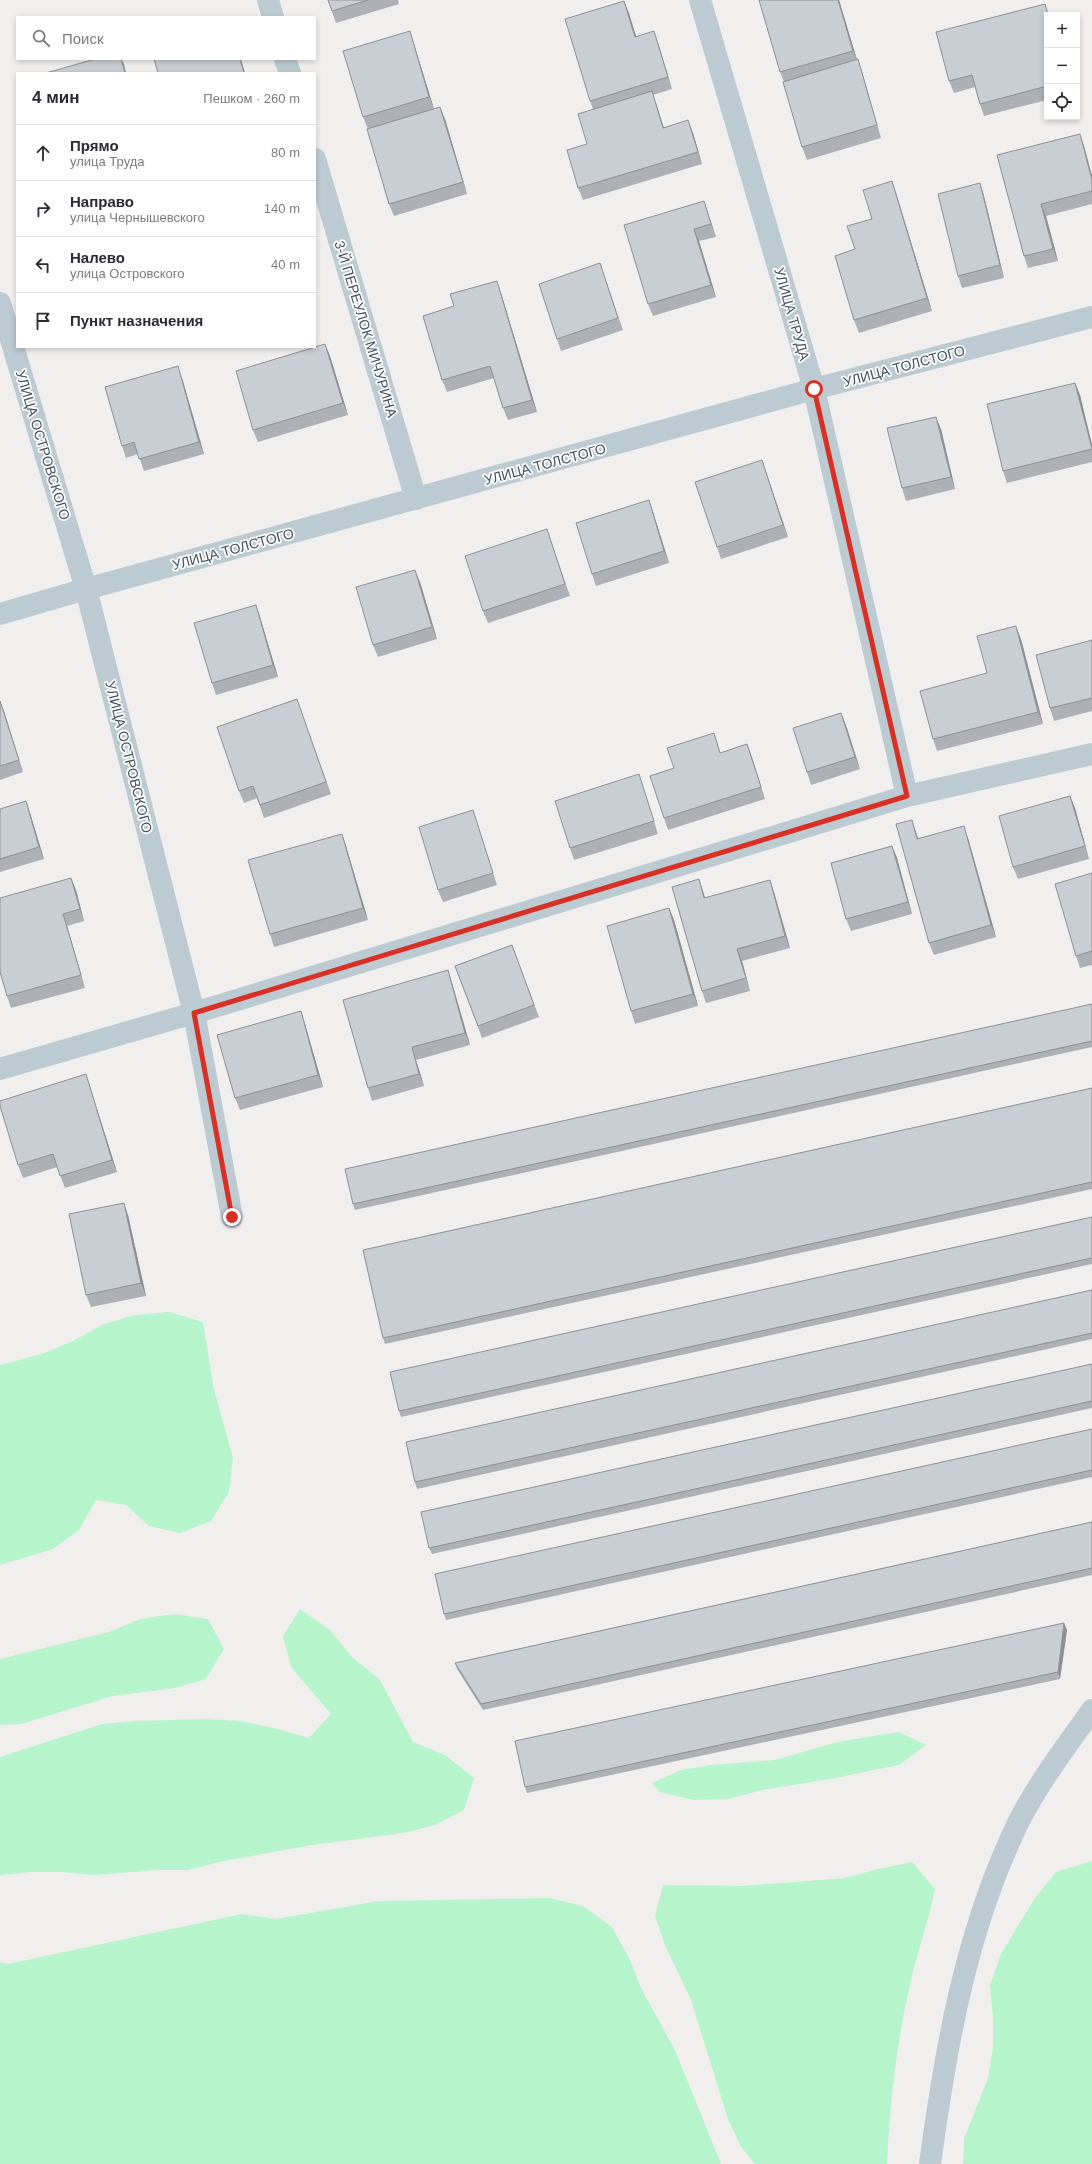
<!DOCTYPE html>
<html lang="ru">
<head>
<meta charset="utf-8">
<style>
  :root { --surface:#fff; --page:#f7f7f7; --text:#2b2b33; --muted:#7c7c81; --line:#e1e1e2 }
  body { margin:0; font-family:Arial,sans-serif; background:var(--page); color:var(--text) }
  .controls { position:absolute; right:12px; top:12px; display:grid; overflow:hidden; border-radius:0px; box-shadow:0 2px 6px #0003 }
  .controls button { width:36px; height:36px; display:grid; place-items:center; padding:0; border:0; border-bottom:1px solid var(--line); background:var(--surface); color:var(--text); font:20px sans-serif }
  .stop { position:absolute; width:12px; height:12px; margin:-9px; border:3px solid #d93025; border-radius:50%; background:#fff }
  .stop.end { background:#d93025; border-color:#fff; box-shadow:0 1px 4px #0008 }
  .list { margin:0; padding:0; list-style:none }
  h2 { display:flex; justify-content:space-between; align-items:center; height:52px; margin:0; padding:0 16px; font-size:17px }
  h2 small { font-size:13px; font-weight:400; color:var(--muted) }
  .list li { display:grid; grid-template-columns:26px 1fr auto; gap:12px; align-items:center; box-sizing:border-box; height:56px; padding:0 16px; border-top:1px solid var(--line) }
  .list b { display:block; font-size:15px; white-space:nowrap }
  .list p { margin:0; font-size:13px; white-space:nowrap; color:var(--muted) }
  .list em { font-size:13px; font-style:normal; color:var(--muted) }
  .icon { flex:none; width:22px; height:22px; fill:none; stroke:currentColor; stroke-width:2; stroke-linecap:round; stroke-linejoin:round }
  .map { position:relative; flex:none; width:1092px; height:2164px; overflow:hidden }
  .search { position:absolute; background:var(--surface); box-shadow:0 2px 6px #0003; left:16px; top:16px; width:300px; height:44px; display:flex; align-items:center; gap:10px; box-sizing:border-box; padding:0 14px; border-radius:0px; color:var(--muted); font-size:15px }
  .panel { position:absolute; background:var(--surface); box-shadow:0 2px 6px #0003; left:16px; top:72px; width:300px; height:276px; border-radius:0px }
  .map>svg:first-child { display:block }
  .green { fill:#b6f4cb }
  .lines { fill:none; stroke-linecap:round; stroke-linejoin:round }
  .minor { stroke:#bccad2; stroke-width:22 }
  .wall { fill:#adb1b6 }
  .shaded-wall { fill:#8d9094 }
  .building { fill:#c9ced4; stroke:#8d9094 }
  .route { stroke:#d93025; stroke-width:5 }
  .labels { text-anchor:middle; stroke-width:3.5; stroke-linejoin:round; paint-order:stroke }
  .street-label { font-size:14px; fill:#44535e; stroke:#fff }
</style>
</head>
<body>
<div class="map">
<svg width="1092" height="2164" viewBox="0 0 1092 2164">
  <rect width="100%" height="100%" fill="#f1eeee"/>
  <!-- green -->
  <path class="green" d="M 169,1312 L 203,1322 L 214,1390 L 233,1458 L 229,1492 L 211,1521 L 180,1533 L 149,1526 L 126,1505 L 96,1500 L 79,1530 L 53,1549 L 0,1565 L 0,1365 L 42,1354 L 73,1341 L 102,1325 L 134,1315 Z
    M 300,1609 L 330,1630 L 352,1657 L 380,1680 L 413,1742 L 445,1755 L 474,1778 L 464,1810 L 435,1825 L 404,1833 L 312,1845 L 219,1862 L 188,1870 L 157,1870 L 94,1875 L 63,1872 L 32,1872 L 0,1875 L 0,1757 L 102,1724 L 136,1721 L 205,1719 L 240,1721 L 274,1728 L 309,1738 L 331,1714 L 291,1667 L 283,1636 Z
    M 174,1614 L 208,1619 L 224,1649 L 206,1679 L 175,1688 L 113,1696 L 21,1724 L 0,1725 L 0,1659 L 109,1632 L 140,1619 Z
    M 899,1732 L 926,1745 L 899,1765 L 830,1779 L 762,1790 L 728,1799 L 694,1800 L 660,1792 L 652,1783 L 681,1770 L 712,1765 L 775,1760 L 837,1742 Z
    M 1092,1861 L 1092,2164 L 963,2164 L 964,2139 L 988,2078 L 993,2047 L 993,2016 L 990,1985 L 1001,1954 L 1035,1898 L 1056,1872 Z
    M 912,1862 L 935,1889 C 928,1924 916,1955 909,1989 C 896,2046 890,2106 887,2164 L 755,2164 L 741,2147 L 728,2119 L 691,2000 L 665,1945 L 655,1916 L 663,1885 L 743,1886 L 845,1878 L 878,1869 Z
    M 549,1898 L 583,1906 L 612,1927 L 629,1958 L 642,1990 L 675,2050 L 721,2164 L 0,2164 L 0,1962 L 8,1964 L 242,1914 L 276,1919 L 379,1901 Z"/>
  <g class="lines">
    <!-- minor -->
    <path class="minor" d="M 268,0 L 273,17
      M 700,0 L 814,389 L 907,796
      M 285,59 L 290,73
      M 315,159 L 416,499
      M 0,303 L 86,589 L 194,1013 L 232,1217
      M 0,614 L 86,589 L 814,389 L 1092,317
      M 0,1069 L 194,1013 L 907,796 L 1092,754
      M 930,2164 C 945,2053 964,1941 1011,1838 C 1031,1792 1063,1751 1092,1710"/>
  </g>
  <!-- wall -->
  <path class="wall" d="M 328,0 L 398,0 L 399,4 L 336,23 Z
    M 839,0 L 857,60 L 858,59 L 862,72 L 881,138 L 807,160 L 802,147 L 784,82 L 780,72 Z
    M 624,1 L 636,37 L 658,43 L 672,89 L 653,95 L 664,128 L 688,120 L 693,133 L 702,164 L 583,200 L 578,188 L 587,144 L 593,109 L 590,101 Z
    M 1045,4 L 1049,15 L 1047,15 L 1047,100 L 984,116 L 980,104 L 975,87 L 954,93 L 949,81 Z
    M 414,44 L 434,109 L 445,119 L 467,194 L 394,216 L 389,204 L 368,129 L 363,117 Z
    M 1084,146 L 1092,176 L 1092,204 L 1046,216 L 1058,261 L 1028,268 L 1024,256 L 997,155 Z
    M 892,181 L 896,193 L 932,311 L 859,333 L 854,320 L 855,249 L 872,219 Z
    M 980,183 L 984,196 L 1004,278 L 962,288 L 958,276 Z
    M 704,201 L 716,237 L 699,241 L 716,297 L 653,316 L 648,304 Z
    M 604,275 L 623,330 L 561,351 L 557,339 Z
    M 501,293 L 537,412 L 508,420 L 503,408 L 494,378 L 447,392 L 442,380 Z
    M 325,344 L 330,356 L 348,415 L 258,442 L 253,430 Z
    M 182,378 L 204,454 L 144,471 L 138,454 L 126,458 L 122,446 Z
    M 1075,383 L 1080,395 L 1092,445 L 1092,462 L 1007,483 L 1003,471 Z
    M 941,429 L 955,489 L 906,501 L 902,488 Z
    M 762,460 L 788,537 L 721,559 L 717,547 Z
    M 649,500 L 653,512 L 669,563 L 596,586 L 592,574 Z
    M 551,541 L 570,596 L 488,623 L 483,611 Z
    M 420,582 L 437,639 L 378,657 L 373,645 Z
    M 256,605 L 260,617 L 278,677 L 216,695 L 212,683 Z
    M 1021,639 L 1043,724 L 937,751 L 933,739 L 987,673 Z
    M 1092,640 L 1092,711 L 1054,721 L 1050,708 Z
    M 297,699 L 331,794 L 264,818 L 257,798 L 244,803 L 239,791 Z
    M 0,701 L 23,772 L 0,780 Z
    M 841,713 L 860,769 L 811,785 L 807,772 Z
    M 747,744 L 765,799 L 668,830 L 664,818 L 721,753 Z
    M 643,787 L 658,834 L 574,860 L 570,848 Z
    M 1070,796 L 1075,808 L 1089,859 L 1018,879 L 1013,867 Z
    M 0,809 L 30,813 L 44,859 L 0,872 Z
    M 477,823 L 497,885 L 443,902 L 438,890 Z
    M 916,832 L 918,839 L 968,838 L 996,937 L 934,955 L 929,943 Z
    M 342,834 L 346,846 L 368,920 L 274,947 L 270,934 Z
    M 892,846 L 897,858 L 912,914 L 851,931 L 846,919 Z
    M 1092,875 L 1092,965 L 1080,968 L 1076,956 Z
    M 71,878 L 76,890 L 84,921 L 67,926 L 85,988 L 11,1008 L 7,996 Z
    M 699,879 L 705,898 L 770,880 L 774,892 L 790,948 L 742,961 L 750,991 L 706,1003 L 702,991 Z
    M 669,908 L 674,920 L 698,1006 L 635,1024 L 631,1011 Z
    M 512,945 L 539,1017 L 482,1038 L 455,966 Z
    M 448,970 L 452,983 L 470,1045 L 416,1060 L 424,1086 L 372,1101 L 368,1088 Z
    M 1092,1004 L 1092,1047 L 355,1210 L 353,1204 Z
    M 301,1011 L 305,1024 L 323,1087 L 240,1110 L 235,1098 Z
    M 86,1074 L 90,1087 L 117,1172 L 65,1188 L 57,1167 L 23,1178 L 18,1165 Z
    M 1092,1088 L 1092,1189 L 385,1344 L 383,1338 Z
    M 128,1215 L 146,1296 L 91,1307 L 86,1295 Z
    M 1092,1217 L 1092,1264 L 401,1417 L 399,1411 Z
    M 1092,1290 L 1092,1339 L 417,1489 L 415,1482 Z
    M 1092,1364 L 1092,1408 L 432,1554 L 429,1548 Z
    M 1092,1429 L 1092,1477 L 446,1620 L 444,1614 Z
    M 1092,1522 L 1092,1575 L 483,1710 L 457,1669 L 455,1663 Z
    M 1067,1630 L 1060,1679 L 527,1793 L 525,1787 Z"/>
  <!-- shaded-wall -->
  <path class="shaded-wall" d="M 838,0 L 839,0 L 858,63 L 853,51 Z
    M 624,1 L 629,13 L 640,49 L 635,37 Z
    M 410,31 L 434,109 L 429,97 Z
    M 654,31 L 658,43 L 672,89 L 668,77 Z
    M 121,59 L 124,64 L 126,73 L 125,73 Z
    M 240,59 L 241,59 L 245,73 L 244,73 Z
    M 858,59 L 862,72 L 881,138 L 877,125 Z
    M 652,91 L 656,103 L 668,141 L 663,128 Z
    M 440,107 L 445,119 L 467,194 L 463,182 Z
    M 688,120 L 693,133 L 702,164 L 698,152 Z
    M 1080,134 L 1084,146 L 1092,176 L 1092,180 Z
    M 892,181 L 896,193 L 932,311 L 927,298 Z
    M 980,183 L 984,196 L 1004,278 L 1000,265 Z
    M 704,201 L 716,237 L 711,224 Z
    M 1041,204 L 1046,216 L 1058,261 L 1053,249 Z
    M 694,229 L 699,241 L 716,297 L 711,285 Z
    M 497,281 L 501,293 L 537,412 L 532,400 Z
    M 325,344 L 330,356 L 348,415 L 343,403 Z
    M 178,366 L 182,378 L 204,454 L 199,442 Z
    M 1075,383 L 1080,395 L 1092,445 L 1092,450 Z
    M 936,417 L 941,429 L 955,489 L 951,477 Z
    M 762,460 L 766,472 L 788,537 L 783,525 Z
    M 649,500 L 653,512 L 669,563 L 664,551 Z
    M 415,570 L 420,582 L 437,639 L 432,627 Z
    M 256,605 L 260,617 L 278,677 L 273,665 Z
    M 1016,626 L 1021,639 L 1043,724 L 1038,712 Z
    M 0,701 L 4,711 L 23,772 L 19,760 Z
    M 841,713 L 846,725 L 860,769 L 855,757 Z
    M 747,744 L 752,757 L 765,799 L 761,787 Z
    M 1070,796 L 1075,808 L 1089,859 L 1085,846 Z
    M 26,801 L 30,813 L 44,859 L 39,847 Z
    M 912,820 L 916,832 L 922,851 L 917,839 Z
    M 964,826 L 968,838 L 996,937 L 991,925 Z
    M 342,834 L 346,846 L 368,920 L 363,908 Z
    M 892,846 L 897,858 L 912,914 L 908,902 Z
    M 71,878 L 76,890 L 84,921 L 80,909 Z
    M 699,879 L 703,891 L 709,911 L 704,898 Z
    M 770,880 L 774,892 L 790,948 L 785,936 Z
    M 669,908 L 674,920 L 698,1006 L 693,994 Z
    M 63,914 L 67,926 L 85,988 L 81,975 Z
    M 737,949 L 742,961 L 750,991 L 746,978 Z
    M 448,970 L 452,983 L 470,1045 L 465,1033 Z
    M 301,1011 L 305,1024 L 323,1087 L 318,1075 Z
    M 412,1047 L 424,1086 L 419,1074 Z
    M 86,1074 L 90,1087 L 117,1172 L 112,1160 Z
    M 124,1203 L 128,1215 L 146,1296 L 141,1283 Z
    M 1064,1623 L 1067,1630 L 1060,1679 L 1058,1672 Z"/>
  <!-- building -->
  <path class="building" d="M 328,0 L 368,0 L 332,11 Z
    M 759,0 L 838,0 L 853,51 L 780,72 Z
    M 624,1 L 635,37 L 654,31 L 668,77 L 590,101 L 565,19 Z
    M 1045,4 L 1048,15 L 1047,15 L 1047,86 L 980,104 L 972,75 L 949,81 L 936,32 Z
    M 410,31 L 429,97 L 363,117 L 343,51 Z
    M 95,59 L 121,59 L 125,73 L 46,73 Z
    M 154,59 L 240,59 L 244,73 L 158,73 Z
    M 858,59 L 877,125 L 802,147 L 783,82 Z
    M 652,91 L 663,128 L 688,120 L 698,152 L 578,188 L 567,150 L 587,144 L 578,114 Z
    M 440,107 L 463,182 L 389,204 L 367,129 Z
    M 1080,134 L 1092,180 L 1092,191 L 1041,204 L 1053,249 L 1024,256 L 997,155 Z
    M 892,181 L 927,298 L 854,320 L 835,256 L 855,249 L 847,226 L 872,219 L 863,190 Z
    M 980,183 L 1000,265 L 958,276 L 938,194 Z
    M 704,201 L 711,224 L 694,229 L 711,285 L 648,304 L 624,225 Z
    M 600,263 L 618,318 L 557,339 L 539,284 Z
    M 497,281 L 532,400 L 503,408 L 490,366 L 442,380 L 423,316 L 454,306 L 450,294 Z
    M 325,344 L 343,403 L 253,430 L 236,371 Z
    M 178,366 L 199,442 L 139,459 L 134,442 L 122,446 L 105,387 Z
    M 1075,383 L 1092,449 L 1003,471 L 987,404 Z
    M 936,417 L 951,477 L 902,488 L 887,428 Z
    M 762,460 L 783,525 L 717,547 L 695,482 Z
    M 649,500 L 664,551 L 592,574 L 576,523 Z
    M 547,529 L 565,584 L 483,611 L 465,556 Z
    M 415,570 L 432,627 L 373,645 L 356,587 Z
    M 256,605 L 273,665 L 212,683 L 194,623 Z
    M 1016,626 L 1038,712 L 933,739 L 920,691 L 987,673 L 977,636 Z
    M 1092,640 L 1092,698 L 1050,708 L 1036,655 Z
    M 297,699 L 326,782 L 260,805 L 253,786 L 239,791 L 217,727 Z
    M 0,701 L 19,760 L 0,766 Z
    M 841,713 L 855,757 L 807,772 L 793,728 Z
    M 714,733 L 720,753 L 747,744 L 761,787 L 664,818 L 650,776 L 674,768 L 667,748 Z
    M 639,774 L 654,821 L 570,848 L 555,801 Z
    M 1070,796 L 1085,846 L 1013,867 L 999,816 Z
    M 26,801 L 39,847 L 0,859 L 0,809 Z
    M 473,810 L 493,873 L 438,890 L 419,827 Z
    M 912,820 L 917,839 L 964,826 L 991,925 L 929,943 L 896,824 Z
    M 342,834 L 363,908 L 270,934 L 248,860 Z
    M 892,846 L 908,902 L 846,919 L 831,863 Z
    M 1092,873 L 1092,951 L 1076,956 L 1055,884 Z
    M 71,878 L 80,909 L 63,914 L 81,975 L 7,996 L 0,972 L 0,898 Z
    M 699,879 L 704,898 L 770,880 L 785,936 L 737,949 L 746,978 L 702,991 L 672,887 Z
    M 669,908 L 693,994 L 631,1011 L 607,926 Z
    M 512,945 L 534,1005 L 478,1026 L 455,966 Z
    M 448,970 L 465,1033 L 412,1047 L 419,1074 L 368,1088 L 343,1000 Z
    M 1092,1004 L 1092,1041 L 353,1204 L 345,1169 Z
    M 301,1011 L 318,1075 L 235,1098 L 217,1035 Z
    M 86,1074 L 112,1160 L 60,1176 L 53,1154 L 18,1165 L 0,1106 L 0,1101 Z
    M 1092,1088 L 1092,1182 L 383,1338 L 363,1250 Z
    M 124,1203 L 141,1283 L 86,1295 L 69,1214 Z
    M 1092,1217 L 1092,1258 L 399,1411 L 390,1372 Z
    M 1092,1290 L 1092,1333 L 415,1482 L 406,1442 Z
    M 1092,1364 L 1092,1401 L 429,1548 L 421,1512 Z
    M 1092,1429 L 1092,1470 L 444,1614 L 435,1574 Z
    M 1092,1522 L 1092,1568 L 481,1704 L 455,1663 Z
    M 1064,1623 L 1058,1672 L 525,1787 L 515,1741 Z"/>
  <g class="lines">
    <!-- route -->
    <path class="route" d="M 232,1217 L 194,1013 L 907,796 L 814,389"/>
  </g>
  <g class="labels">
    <!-- street labels -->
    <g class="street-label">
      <text transform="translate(792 314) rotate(74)" y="5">УЛИЦА ТРУДА</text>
      <text transform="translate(366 329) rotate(73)" y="5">3-Й ПЕРЕУЛОК МИЧУРИНА</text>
      <text transform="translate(904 366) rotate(-15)" y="5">УЛИЦА ТОЛСТОГО</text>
      <text transform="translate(43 445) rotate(73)" y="5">УЛИЦА ОСТРОВСКОГО</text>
      <text transform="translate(545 464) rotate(-15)" y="5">УЛИЦА ТОЛСТОГО</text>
      <text transform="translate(233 549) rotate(-15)" y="5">УЛИЦА ТОЛСТОГО</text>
      <text transform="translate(129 757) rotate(76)" y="5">УЛИЦА ОСТРОВСКОГО</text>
    </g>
  </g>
</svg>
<div class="controls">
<button>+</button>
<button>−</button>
<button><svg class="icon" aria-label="locate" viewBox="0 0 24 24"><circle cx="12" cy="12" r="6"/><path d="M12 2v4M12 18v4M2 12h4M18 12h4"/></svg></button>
</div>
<div class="stop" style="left:814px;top:389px"></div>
<div class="stop end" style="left:232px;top:1217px"></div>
<div class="search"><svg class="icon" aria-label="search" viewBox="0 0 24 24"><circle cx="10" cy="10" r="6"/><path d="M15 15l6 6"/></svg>Поиск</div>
<section class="panel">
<h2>4 мин<small>Пешком · 260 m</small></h2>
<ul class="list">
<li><svg class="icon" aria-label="ahead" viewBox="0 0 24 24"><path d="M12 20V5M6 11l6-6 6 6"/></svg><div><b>Прямо</b><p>улица Труда</p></div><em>80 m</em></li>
<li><svg class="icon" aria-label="right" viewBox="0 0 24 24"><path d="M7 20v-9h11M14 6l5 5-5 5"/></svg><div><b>Направо</b><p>улица Чернышевского</p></div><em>140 m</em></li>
<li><svg class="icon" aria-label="left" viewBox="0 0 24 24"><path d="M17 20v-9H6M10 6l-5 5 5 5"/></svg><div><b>Налево</b><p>улица Островского</p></div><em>40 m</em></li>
<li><svg class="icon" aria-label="arrive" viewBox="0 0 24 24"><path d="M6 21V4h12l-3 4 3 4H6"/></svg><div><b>Пункт назначения</b></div></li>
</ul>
</section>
</div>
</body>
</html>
